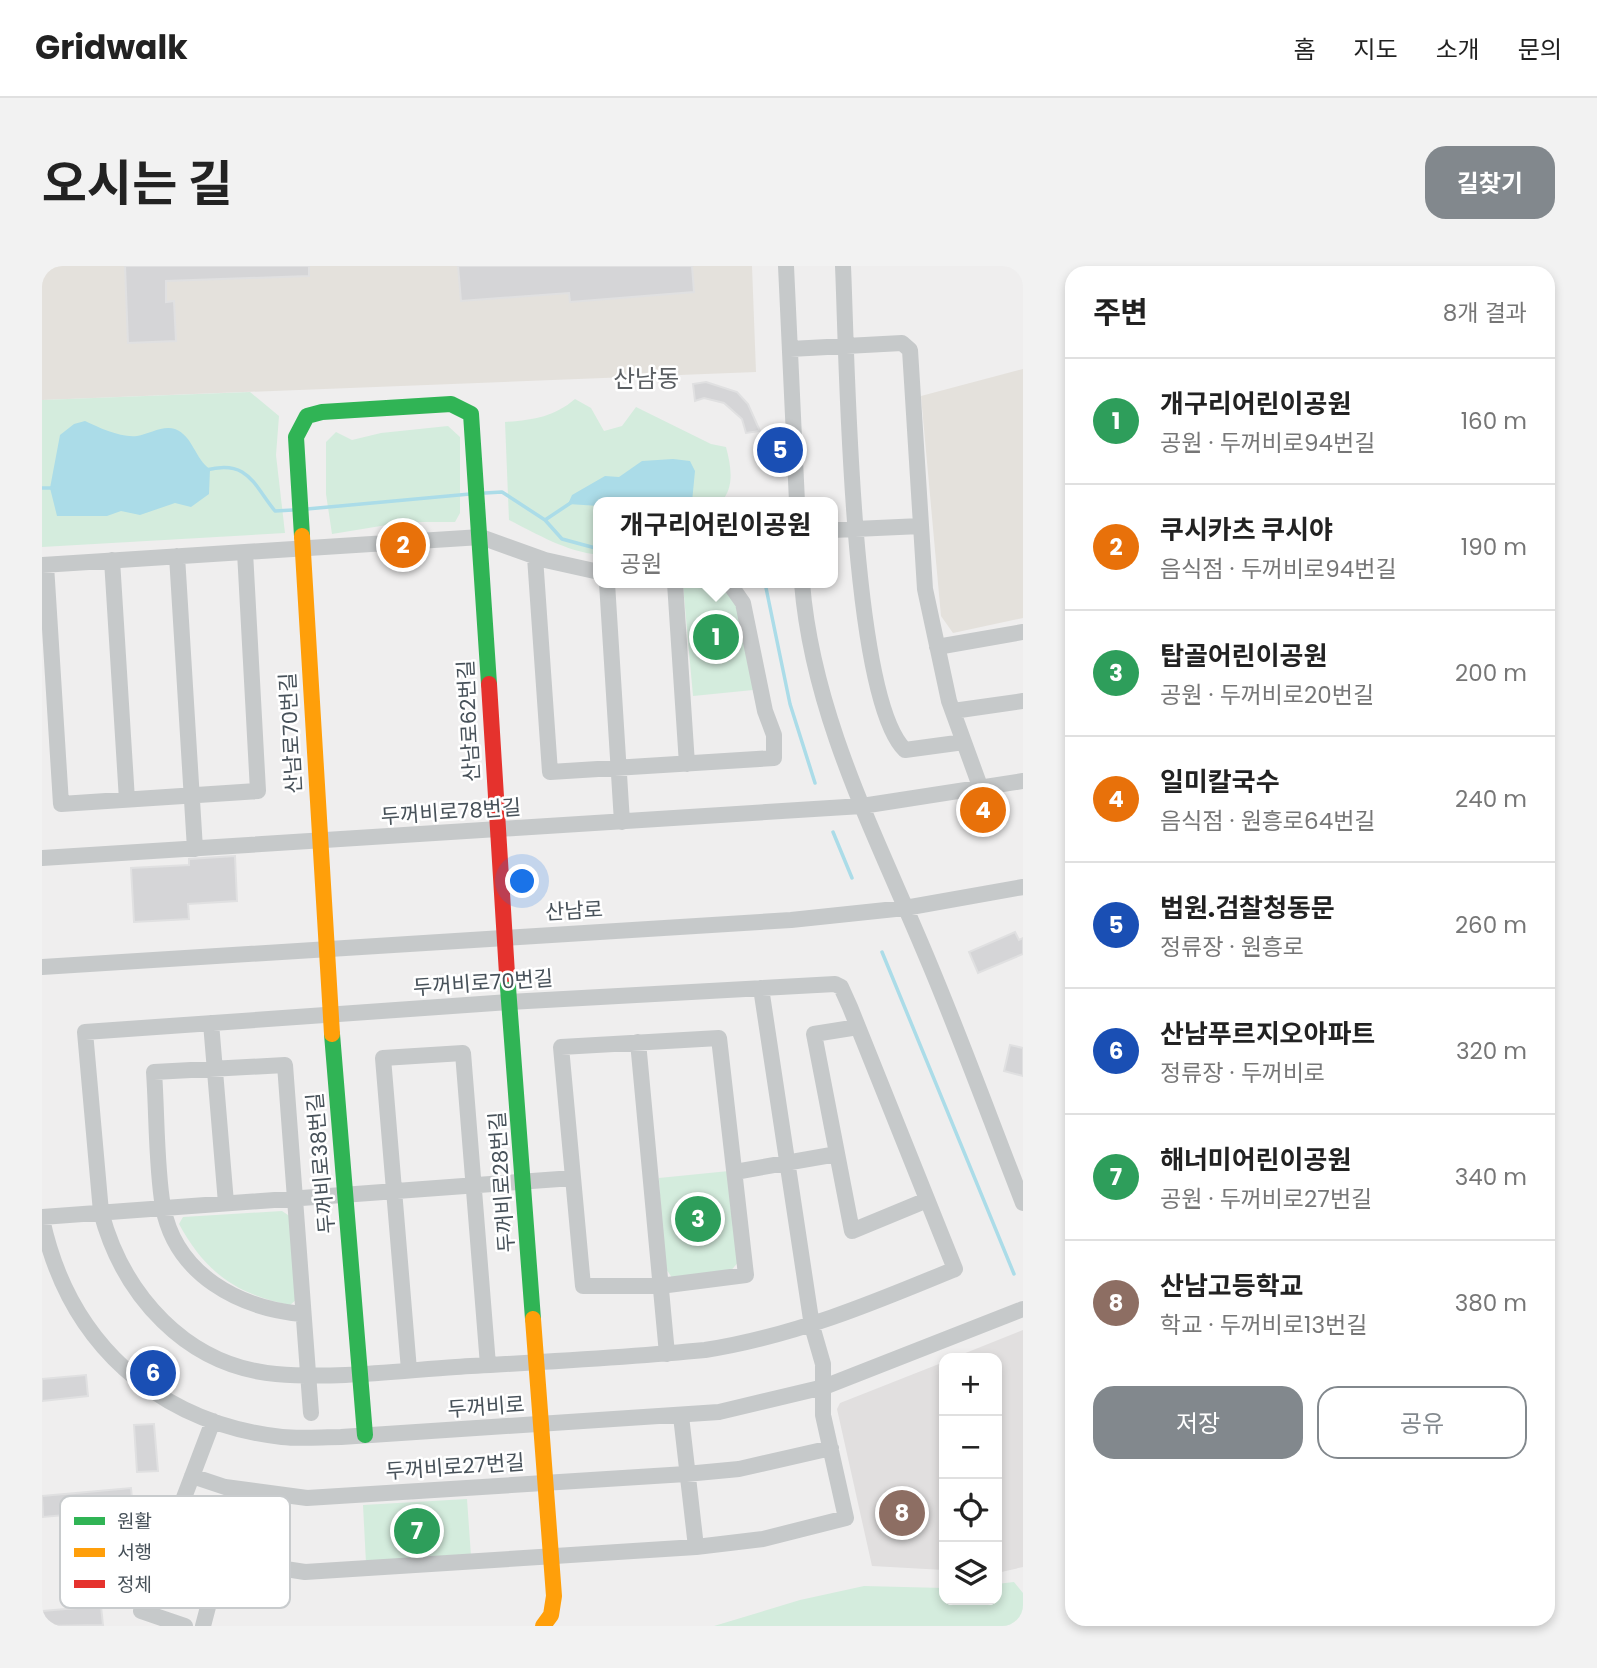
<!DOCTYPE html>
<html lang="ko">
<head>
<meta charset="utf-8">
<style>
  :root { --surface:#fff; --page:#f2f2f2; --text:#222; --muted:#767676; --line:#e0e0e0; --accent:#82888d }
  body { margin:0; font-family:Poppins,"Noto Sans KR",sans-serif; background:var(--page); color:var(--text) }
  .controls { position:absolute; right:21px; bottom:21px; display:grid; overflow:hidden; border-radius:14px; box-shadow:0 4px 10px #0003 }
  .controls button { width:63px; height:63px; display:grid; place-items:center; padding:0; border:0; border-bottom:2px solid var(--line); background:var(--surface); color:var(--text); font:35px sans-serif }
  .you { position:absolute; left:481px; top:616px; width:24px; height:24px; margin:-18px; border:5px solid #fff; border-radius:50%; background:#1a73e8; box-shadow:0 0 0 10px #1a73e833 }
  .badge { display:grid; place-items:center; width:46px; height:46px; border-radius:50%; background:var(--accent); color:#fff; font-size:23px; font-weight:700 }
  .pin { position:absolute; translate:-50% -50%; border:4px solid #fff; box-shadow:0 2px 7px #0006 }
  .popup { position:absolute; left:551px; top:231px; width:245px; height:91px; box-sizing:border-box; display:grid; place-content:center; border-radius:14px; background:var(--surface); filter:drop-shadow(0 2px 5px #0005); font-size:23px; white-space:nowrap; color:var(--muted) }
  .popup b { font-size:26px; color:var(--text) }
  .popup::after { content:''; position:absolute; left:50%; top:100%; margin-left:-14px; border:14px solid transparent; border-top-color:var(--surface) }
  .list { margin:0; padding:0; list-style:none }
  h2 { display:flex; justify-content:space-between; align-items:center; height:91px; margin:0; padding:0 28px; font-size:30px }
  h2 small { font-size:23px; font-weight:400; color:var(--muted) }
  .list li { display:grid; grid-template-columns:46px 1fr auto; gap:21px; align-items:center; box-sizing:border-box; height:126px; padding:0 28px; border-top:2px solid var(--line) }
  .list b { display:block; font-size:26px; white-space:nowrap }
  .list p { margin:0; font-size:23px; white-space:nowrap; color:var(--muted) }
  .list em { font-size:23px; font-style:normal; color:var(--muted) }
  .actions { display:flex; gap:14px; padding:21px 28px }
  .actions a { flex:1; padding:16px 0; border:2px solid var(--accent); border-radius:21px; text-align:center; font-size:24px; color:var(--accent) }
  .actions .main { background:var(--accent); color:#fff }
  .icon { flex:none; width:38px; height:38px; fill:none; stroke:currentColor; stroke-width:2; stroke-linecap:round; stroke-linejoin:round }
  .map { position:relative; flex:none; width:981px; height:1360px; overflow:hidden; border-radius:21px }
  header { display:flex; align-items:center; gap:42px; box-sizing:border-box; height:98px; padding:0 35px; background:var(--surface); border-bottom:2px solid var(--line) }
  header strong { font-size:33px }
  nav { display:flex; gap:38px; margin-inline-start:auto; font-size:24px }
  .intro { display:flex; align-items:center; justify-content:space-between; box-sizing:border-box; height:168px; padding:0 42px }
  h1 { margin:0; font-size:49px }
  .button { padding:18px 32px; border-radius:21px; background:var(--accent); color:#fff; font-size:24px; font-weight:700 }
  main { display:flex; gap:42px; padding:0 42px }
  aside { flex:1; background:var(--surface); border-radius:21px; box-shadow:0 4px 10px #0003 }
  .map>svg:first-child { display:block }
  .commercial { fill:#e4e1dc }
  .education { fill:#e1dfdf }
  .green { fill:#d4ecdd }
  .water { fill:#abdce8 }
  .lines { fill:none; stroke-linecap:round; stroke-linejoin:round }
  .stream { stroke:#abdce8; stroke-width:3.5 }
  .building { fill:#d5d5d7; stroke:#e0e0e1; stroke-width:2 }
  .street { stroke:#c6c9ca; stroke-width:16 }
  .fast { stroke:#30b455; stroke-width:16 }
  .slow { stroke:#ff9f0a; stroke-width:16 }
  .jam { stroke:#e5322d; stroke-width:16 }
  .labels { text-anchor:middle; stroke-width:5; stroke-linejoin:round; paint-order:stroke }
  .street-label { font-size:21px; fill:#475159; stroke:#fff }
  .quarter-label { font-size:24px; fill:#5a5e62; stroke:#fff }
  .key { fill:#fff; stroke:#c8cbcd; stroke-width:2 }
  .key-label { font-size:19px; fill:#475159 }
</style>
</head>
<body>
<header>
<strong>Gridwalk</strong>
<nav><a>홈</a><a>지도</a><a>소개</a><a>문의</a></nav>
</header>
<div class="intro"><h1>오시는 길</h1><a class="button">길찾기</a></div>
<main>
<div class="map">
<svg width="981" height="1360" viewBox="0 0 981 1360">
  <rect width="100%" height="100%" fill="#efeeee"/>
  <!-- commercial -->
  <path class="commercial" d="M 0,0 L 710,0 L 714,106 L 0,134 Z
    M 981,103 L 981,352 L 911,367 L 899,350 L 879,130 Z"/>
  <!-- education -->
  <path class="education" d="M 981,1064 L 981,1301 L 955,1307 L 955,1092 L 911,1092 Z
    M 902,1096 L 902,1304 L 830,1300 L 795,1143 L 798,1137 Z"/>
  <!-- green -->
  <path class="green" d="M 208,126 L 237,150 L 234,189 L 243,267 L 0,281 L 0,134 Z
    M 533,133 L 549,142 L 562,165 L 580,160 L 594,141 L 669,178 L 684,181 C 689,200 693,221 679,236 L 557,236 L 557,289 C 523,285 497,269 467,254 L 463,156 C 491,154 512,151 533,133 Z
    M 406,160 L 418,171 L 418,247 L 413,256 L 363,256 L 290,268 L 284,228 L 284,176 L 294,166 L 310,174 L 339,167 Z
    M 644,317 L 674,317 L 692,333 L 699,351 L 711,424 L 651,430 L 641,319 Z
    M 687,905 L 699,993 L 686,1008 L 633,1016 L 622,1000 L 617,912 Z
    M 240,945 L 249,951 L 254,1034 L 248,1039 C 194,1028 164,1007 137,958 L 141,951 Z
    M 425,1233 L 429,1290 L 324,1297 L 321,1239 Z
    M 972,1316 L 981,1327 L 981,1360 L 672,1360 L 758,1334 L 822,1320 L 902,1322 L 902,1334 L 955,1334 L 955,1318 Z"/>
  <!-- water -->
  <path class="water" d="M 43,155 C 58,162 79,172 95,170 C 107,168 121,159 133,163 C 151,170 153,193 168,203 L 167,228 L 149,241 L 133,237 L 98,249 L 79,245 L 65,250 L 15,250 L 8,222 L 18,169 L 32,158 Z
    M 631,193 L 648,195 L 653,205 L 650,236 L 557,236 L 557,240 L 526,238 L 530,229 L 563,210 L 577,211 L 600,195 Z"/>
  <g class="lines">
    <!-- stream -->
    <path class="stream" d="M 164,204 C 206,193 211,218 233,245 L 251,244
      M 0,222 L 12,222
      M 443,227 L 460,226 L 503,254 L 520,273 L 557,283
      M 265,243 L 428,228
      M 503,254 L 530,236
      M 723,317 L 748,438 L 773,517
      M 791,566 L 810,612
      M 840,686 L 972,1008"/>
  </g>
  <!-- building -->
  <path class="building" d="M 83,0 L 267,0 L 267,10 L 124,15 L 124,36 L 132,35 L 134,75 L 86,77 Z
    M 416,0 L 650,0 L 652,26 L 528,36 L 527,27 L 419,35 Z
    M 664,116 L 695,126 L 706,138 L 718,165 L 704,167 L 700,153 L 682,137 L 662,132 L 653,135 L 651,118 Z
    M 193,590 L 195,635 L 146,638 L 147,653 L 92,656 L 89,602 L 147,599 L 147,593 Z
    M 973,666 L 977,674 L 981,672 L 981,688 L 936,707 L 927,686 Z
    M 968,779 L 981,782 L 981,810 L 962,805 Z
    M 44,1109 L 46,1130 L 0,1135 L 0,1113 Z
    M 112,1158 L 116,1205 L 95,1206 L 92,1159 Z
    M 89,1222 L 91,1243 L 1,1251 L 0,1230 Z
    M 88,1264 L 106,1269 L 92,1314 L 74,1309 Z
    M 59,1340 L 61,1359 L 0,1360 L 0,1345 Z"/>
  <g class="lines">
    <!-- street -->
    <path class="street" d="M 744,0 L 755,236
      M 801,0 C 805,88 808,431 863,484 L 922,476
      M 748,83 L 860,77 L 868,84 L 883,323 L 907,435 L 939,523
      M 791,264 L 879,260
      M 135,290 L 153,583
      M 493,291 L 508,506 L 732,492 L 732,469 L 723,445 L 701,337 L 687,317
      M 70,294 L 85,534
      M 0,299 L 439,271 L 503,294 L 557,306
      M 4,299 L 19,538 L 216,525 L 203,286
      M 565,317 L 580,556
      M 633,317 L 645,498
      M 760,317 C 771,453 837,575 888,699 C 921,778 950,858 981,937
      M 895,381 L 981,366
      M 911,445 L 981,435
      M 0,592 L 820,540 L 981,515
      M 0,701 L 749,654 L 863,642 L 981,621
      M 793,718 L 799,721 L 808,741 L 913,1003 C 831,1037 752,1070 663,1084 C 580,1092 497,1096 414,1101 C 355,1105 293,1113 234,1108 C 144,1100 81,1029 59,946 L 43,766 L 467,736 Z
      M 169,757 L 184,937
      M 816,761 L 772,768 L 810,965 L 885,934
      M 677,772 L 704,1009 L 618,1020 L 541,1020 L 519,781 Z
      M 596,776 L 625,1088
      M 693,906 L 795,888
      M 0,951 L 531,912
      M 0,953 C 26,1076 115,1157 240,1171 C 259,1173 280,1171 299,1171 L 677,1146 L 782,1121 L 981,1043
      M 260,1048 C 197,1042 134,1009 121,941 C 114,900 115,848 112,806 L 243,799 L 269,1147
      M 367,1104 L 341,792 L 421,787 L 446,1099
      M 639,1150 L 654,1281 L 721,1273 L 804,1252 L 781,1149 L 781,1098 L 770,1060 L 719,722
      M 150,1210 L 183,1221 L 265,1232 L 644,1208 L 697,1203 L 789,1182
      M 178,1293 L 263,1306 L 654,1281
      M 143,1360 L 99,1345 L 171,1155
      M 161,1360 L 197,1223"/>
    <!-- fast -->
    <path class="fast" d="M 260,270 L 254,171 L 265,150 L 280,146 L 409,138 L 429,148 L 447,418
      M 465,708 L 491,1053
      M 290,768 L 323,1169"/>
    <!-- slow -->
    <path class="slow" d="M 260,270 L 290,768
      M 491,1053 L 512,1330 L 509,1349 L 501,1360"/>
    <!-- jam -->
    <path class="jam" d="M 447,418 L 465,708"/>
  </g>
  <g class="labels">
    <!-- street labels -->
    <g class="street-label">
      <text transform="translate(427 455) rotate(-93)" y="7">산남로62번길</text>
      <text transform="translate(249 467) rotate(-93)" y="7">산남로70번길</text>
      <text transform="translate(409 546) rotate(-4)" y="7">두꺼비로78번길</text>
      <text transform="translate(532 645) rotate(-3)" y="7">산남로</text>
      <text transform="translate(441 717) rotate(-4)" y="7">두꺼비로70번길</text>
      <text transform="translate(279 897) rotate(-95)" y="7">두꺼비로38번길</text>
      <text transform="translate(460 916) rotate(-94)" y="7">두꺼비로28번길</text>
      <text transform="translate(444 1141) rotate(-4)" y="7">두꺼비로</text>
      <text transform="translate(413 1201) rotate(-4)" y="7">두꺼비로27번길</text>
    </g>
    <!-- quarter labels -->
    <g class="quarter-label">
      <text x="604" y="121">산남동</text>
    </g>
  </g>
  <!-- legend -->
  <rect x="18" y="1230" width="230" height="112" rx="10" class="key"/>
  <rect x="32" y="1251" width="31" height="8" fill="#30b455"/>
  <rect x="32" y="1282" width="31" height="9" fill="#ff9f0a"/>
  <rect x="32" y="1314" width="31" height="8" fill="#e5322d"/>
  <g class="key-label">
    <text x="75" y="1262">원활</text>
    <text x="75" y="1293">서행</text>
    <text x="75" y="1325">정체</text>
  </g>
</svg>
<div class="controls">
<button>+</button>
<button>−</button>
<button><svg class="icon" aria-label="locate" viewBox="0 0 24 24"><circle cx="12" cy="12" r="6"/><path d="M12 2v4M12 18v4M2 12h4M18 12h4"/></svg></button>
<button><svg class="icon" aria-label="layers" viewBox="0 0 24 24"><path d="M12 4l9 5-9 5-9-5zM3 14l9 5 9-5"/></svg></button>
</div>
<div class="you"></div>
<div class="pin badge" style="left:674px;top:371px;background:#2e9e5b">1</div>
<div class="popup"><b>개구리어린이공원</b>공원</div>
<div class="pin badge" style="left:361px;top:279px;background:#e8710a">2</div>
<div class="pin badge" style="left:656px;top:953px;background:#2e9e5b">3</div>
<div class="pin badge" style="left:941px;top:544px;background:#e8710a">4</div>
<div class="pin badge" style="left:738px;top:184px;background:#1a4fb4">5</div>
<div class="pin badge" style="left:111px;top:1107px;background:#1a4fb4">6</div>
<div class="pin badge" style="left:375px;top:1265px;background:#2e9e5b">7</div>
<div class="pin badge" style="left:860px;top:1247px;background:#8d6e63">8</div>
</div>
<aside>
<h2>주변<small>8개 결과</small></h2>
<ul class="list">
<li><span class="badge" style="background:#2e9e5b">1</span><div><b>개구리어린이공원</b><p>공원 · 두꺼비로94번길</p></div><em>160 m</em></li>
<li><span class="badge" style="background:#e8710a">2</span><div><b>쿠시카츠 쿠시야</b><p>음식점 · 두꺼비로94번길</p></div><em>190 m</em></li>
<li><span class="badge" style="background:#2e9e5b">3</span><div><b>탑골어린이공원</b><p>공원 · 두꺼비로20번길</p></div><em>200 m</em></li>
<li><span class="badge" style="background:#e8710a">4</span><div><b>일미칼국수</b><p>음식점 · 원흥로64번길</p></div><em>240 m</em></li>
<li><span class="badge" style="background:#1a4fb4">5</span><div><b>법원.검찰청동문</b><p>정류장 · 원흥로</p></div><em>260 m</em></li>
<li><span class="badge" style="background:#1a4fb4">6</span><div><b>산남푸르지오아파트</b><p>정류장 · 두꺼비로</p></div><em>320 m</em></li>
<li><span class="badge" style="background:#2e9e5b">7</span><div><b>해너미어린이공원</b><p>공원 · 두꺼비로27번길</p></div><em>340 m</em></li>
<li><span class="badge" style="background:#8d6e63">8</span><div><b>산남고등학교</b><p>학교 · 두꺼비로13번길</p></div><em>380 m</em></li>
</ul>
<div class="actions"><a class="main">저장</a><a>공유</a></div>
</aside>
</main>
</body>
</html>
